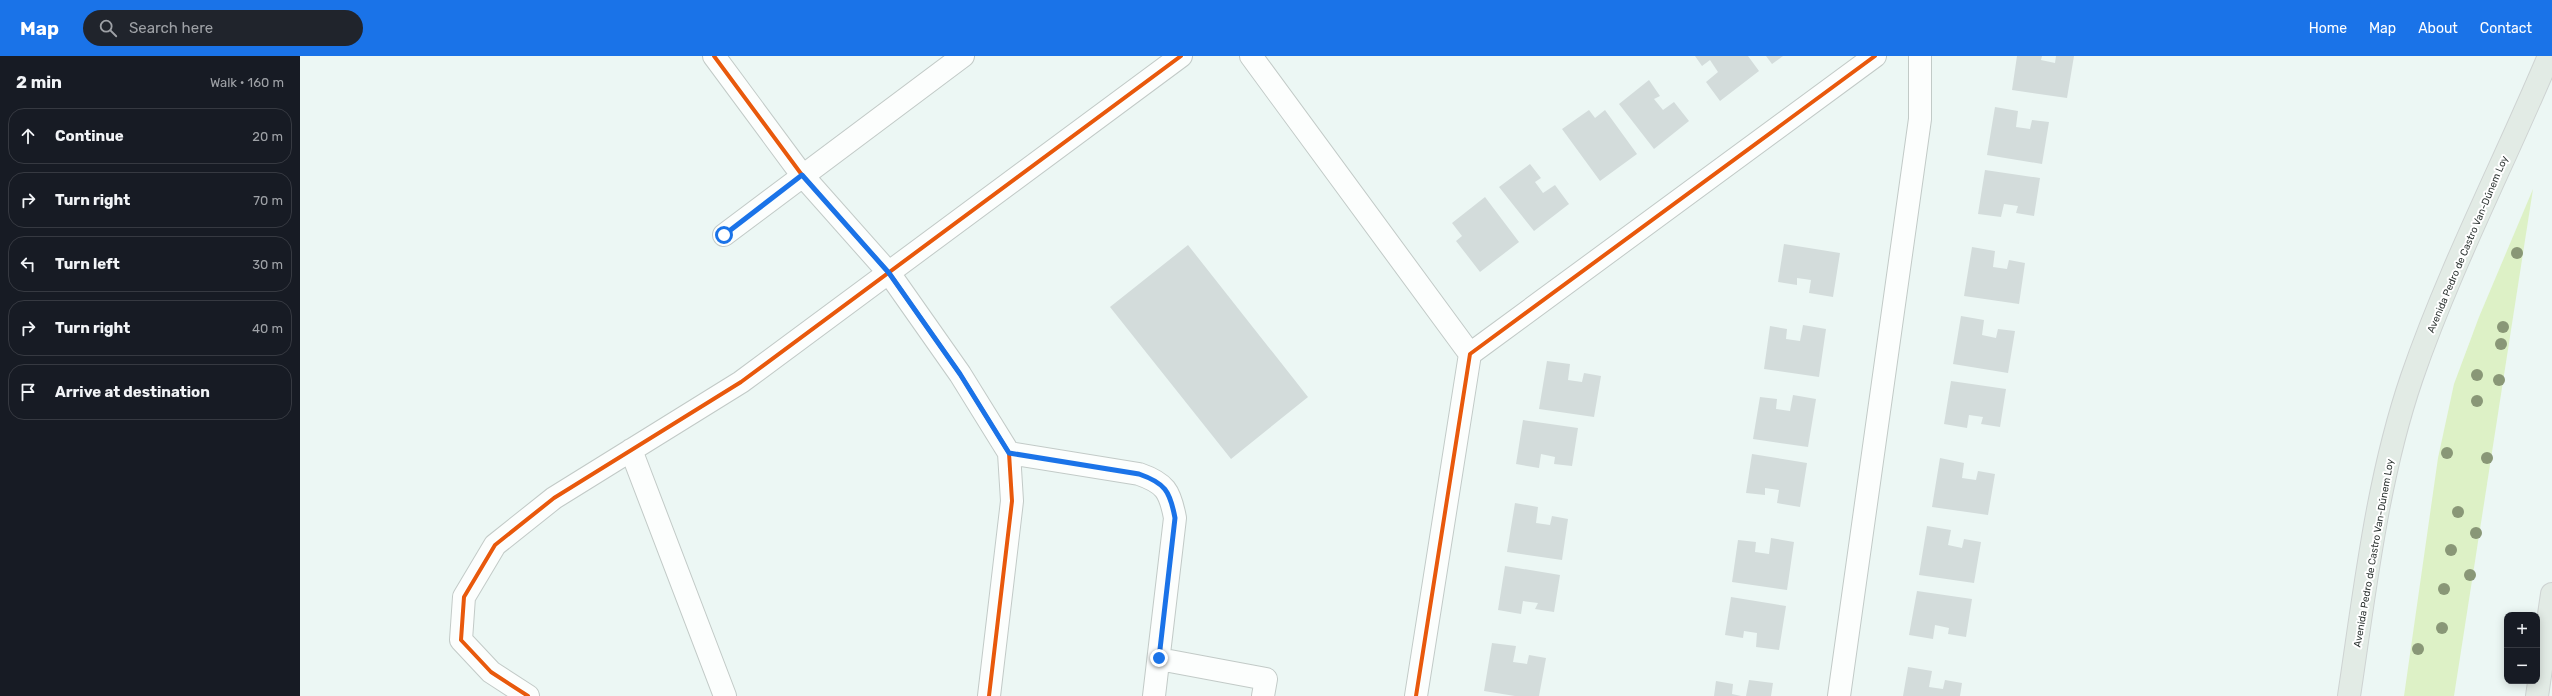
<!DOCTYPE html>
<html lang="en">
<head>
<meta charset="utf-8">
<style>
  :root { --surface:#171b24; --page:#20242c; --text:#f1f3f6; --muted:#9ea1a6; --line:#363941; --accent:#1a73e8 }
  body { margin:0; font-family:Rubik,sans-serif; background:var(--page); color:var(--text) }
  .controls { position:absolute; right:12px; bottom:12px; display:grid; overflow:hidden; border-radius:8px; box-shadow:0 2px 10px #0003 }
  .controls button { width:36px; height:36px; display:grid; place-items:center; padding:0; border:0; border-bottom:1px solid var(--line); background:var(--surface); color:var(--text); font:20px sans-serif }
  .stop { position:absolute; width:12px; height:12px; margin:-9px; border:3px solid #1a73e8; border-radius:50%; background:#fff }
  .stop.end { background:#1a73e8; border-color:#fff; box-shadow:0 1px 4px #0008 }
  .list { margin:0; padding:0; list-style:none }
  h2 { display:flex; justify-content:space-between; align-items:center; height:52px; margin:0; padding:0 16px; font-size:17px }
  h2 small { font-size:13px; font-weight:400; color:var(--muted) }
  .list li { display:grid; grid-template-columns:26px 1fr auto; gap:12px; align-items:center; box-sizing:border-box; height:56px; margin:0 8px 8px; padding:0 8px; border:1px solid var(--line); border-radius:16px }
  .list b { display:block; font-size:15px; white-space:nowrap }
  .list em { font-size:13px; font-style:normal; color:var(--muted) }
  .icon { flex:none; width:22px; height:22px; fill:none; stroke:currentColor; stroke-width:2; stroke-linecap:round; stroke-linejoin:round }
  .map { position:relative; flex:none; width:2252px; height:640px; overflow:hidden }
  header { display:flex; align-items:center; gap:24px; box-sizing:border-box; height:56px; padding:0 20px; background:var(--accent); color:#fff }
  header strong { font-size:19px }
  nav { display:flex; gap:22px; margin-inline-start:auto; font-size:14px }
  .search { width:280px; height:36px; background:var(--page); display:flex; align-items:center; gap:10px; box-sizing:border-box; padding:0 14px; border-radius:22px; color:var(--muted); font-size:15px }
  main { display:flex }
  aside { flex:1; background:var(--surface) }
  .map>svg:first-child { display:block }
  .green { fill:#ddf1c6 }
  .building { fill:#d3dcdb }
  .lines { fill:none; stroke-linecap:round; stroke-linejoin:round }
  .minor-casing { stroke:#c2cac7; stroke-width:24 }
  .highway-casing { stroke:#ced3d2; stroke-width:24 }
  .minor { stroke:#fcfefd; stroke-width:22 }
  .highway { stroke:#e2ebe5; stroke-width:22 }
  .cycleway-casing { stroke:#fff; stroke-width:6 }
  .cycleway { stroke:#e8590c; stroke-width:4 }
  .tree { fill:#899777 }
  .route { stroke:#1a73e8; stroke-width:5 }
  .labels { text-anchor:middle; stroke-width:4; stroke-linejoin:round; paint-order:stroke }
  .street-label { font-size:10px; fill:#2d3432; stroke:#fff }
</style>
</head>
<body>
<header>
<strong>Map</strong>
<div class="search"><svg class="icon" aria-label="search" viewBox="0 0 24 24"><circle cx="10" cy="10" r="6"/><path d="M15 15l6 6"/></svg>Search here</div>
<nav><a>Home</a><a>Map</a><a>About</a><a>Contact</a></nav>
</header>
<main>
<aside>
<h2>2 min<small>Walk · 160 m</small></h2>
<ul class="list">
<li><svg class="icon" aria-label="ahead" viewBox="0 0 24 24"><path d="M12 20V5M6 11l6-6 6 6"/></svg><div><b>Continue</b></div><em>20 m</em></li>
<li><svg class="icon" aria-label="right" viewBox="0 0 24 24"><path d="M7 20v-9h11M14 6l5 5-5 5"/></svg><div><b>Turn right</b></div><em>70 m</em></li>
<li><svg class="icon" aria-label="left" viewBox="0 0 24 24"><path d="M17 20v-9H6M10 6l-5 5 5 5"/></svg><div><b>Turn left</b></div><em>30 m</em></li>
<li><svg class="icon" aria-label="right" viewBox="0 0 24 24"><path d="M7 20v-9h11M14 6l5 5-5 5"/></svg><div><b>Turn right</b></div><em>40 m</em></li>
<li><svg class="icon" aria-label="arrive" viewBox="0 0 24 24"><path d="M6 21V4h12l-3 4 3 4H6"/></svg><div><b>Arrive at destination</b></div></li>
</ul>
</aside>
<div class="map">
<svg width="2252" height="640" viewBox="0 0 2252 640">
  <rect width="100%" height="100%" fill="#ecf7f4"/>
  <!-- green -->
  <path class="green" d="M 2233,133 L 2154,640 L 2104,640 L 2138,402 L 2154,328 L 2179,261 Z"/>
  <!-- building -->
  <path class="building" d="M 1395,0 L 1448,0 L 1459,15 L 1420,45 L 1406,26 L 1418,16 L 1410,4 L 1402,10 Z
    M 1466,0 L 1483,0 L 1472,8 Z
    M 1717,0 L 1742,0 L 1741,4 L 1755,7 L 1756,0 L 1774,0 L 1767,42 L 1712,34 Z
    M 1349,24 L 1360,40 L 1354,43 L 1363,54 L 1374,46 L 1389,65 L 1354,93 L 1319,48 Z
    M 1695,51 L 1718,55 L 1716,71 L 1730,73 L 1732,64 L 1749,66 L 1742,108 L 1687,99 Z
    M 1289,54 L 1295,62 L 1305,54 L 1337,98 L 1300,125 L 1262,73 Z
    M 1230,108 L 1241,122 L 1235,126 L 1243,137 L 1255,129 L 1269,148 L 1234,175 L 1199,131 Z
    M 1685,114 L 1740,122 L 1734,160 L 1716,157 L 1718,150 L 1704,148 L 1701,161 L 1678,158 Z
    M 1185,141 L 1219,186 L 1180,216 L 1156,185 L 1162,180 L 1152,167 Z
    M 1484,188 L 1540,197 L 1533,241 L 1509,237 L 1511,224 L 1497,222 L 1497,229 L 1478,226 Z
    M 888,189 L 1008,341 L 931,403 L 810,251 Z
    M 1672,191 L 1695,195 L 1693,211 L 1707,213 L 1709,204 L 1725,207 L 1719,248 L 1664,240 Z
    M 1661,260 L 1684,264 L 1682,279 L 1696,282 L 1698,273 L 1715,275 L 1708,317 L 1653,308 Z
    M 1503,269 L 1526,273 L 1519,321 L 1464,313 L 1470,270 L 1487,273 L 1486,283 L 1500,285 Z
    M 1247,305 L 1270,308 L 1268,324 L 1282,326 L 1284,317 L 1301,320 L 1294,361 L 1239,353 Z
    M 1651,325 L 1706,333 L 1700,371 L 1681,368 L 1683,361 L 1669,359 L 1667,372 L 1644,368 Z
    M 1493,339 L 1516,343 L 1508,391 L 1453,383 L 1460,341 L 1477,343 L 1476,353 L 1490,355 Z
    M 1223,364 L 1278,372 L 1272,410 L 1254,408 L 1255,401 L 1241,398 L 1239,412 L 1216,408 Z
    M 1452,398 L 1507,407 L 1500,451 L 1477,447 L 1479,434 L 1465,432 L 1465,439 L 1446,437 Z
    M 1640,402 L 1664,407 L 1662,422 L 1676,424 L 1678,415 L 1695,418 L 1688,459 L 1632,451 Z
    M 1215,447 L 1238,451 L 1236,467 L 1250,469 L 1252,460 L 1268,463 L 1262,504 L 1207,496 Z
    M 1627,470 L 1651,474 L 1648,489 L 1662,492 L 1664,483 L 1681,486 L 1674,527 L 1619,519 Z
    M 1471,482 L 1494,486 L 1487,534 L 1432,526 L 1438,484 L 1456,486 L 1455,496 L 1469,498 Z
    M 1205,510 L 1260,519 L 1254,556 L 1235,553 L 1238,547 L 1223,545 L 1221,558 L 1198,554 Z
    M 1617,535 L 1672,543 L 1666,581 L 1648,578 L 1649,572 L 1635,569 L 1633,583 L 1609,579 Z
    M 1431,541 L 1486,550 L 1479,594 L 1456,591 L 1457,577 L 1444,575 L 1443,582 L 1425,579 Z
    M 1192,587 L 1216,590 L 1213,606 L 1227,608 L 1229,599 L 1246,602 L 1239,640 L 1215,640 L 1184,635 Z
    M 1608,611 L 1632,615 L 1629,631 L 1643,633 L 1645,624 L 1662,627 L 1660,640 L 1603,640 Z
    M 1449,624 L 1473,627 L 1471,640 L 1446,640 Z
    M 1416,625 L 1433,628 L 1432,638 L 1441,640 L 1414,640 Z"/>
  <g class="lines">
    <defs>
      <path id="minor" d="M 414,0 L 502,119 L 589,217 L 660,318 L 709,397 L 712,445 L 689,640
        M 951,0 L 1170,298
        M 424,179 L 663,0
        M 331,394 L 425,640
        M 709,397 L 839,418 C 865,427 870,435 875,462 L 854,640
        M 859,603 L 966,623 L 963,640
        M 228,640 L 191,616 L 161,584 L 164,541 L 195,489 L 254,442 L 441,326 L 881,0
        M 1116,640 L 1170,298 L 1575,0
        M 1539,640 L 1620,63 L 1620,0"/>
      <path id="highway" d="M 2049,640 C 2065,534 2077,423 2112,321 C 2150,211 2204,107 2249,0
        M 2237,640 L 2252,538"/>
    </defs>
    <!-- minor casing -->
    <use href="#minor" class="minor-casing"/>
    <!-- highway casing -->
    <use href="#highway" class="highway-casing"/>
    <!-- minor -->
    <use href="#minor" class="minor"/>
    <!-- highway -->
    <use href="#highway" class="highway"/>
    <defs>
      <path id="cycleway" d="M 414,0 L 502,119 L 589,217 L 660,318 L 709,397 L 712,445 L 689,640
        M 228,640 L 191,616 L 161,584 L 164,541 L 195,489 L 254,442 L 441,326 L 881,0
        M 1116,640 L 1170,298 L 1575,0"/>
    </defs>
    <!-- cycleway casing -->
    <use href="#cycleway" class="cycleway-casing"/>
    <!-- cycleway -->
    <use href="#cycleway" class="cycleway"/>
  </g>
  <!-- trees -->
  <g class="tree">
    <circle cx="2217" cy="197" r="6"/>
    <circle cx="2203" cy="271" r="6"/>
    <circle cx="2201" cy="288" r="6"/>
    <circle cx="2177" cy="319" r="6"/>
    <circle cx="2199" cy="324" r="6"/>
    <circle cx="2177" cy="345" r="6"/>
    <circle cx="2147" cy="397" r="6"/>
    <circle cx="2187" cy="402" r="6"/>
    <circle cx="2158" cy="456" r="6"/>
    <circle cx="2176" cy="477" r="6"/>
    <circle cx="2151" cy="494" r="6"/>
    <circle cx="2170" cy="519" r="6"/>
    <circle cx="2144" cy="533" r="6"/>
    <circle cx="2142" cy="572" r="6"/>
    <circle cx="2118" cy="593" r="6"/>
  </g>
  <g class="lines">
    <!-- route -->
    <path class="route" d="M 424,179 L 502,119 L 589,217 L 660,318 L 709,397 L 839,418 C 865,427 870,435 875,462 L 859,602"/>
  </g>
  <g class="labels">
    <!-- street labels -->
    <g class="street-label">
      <text transform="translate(2167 188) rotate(-67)" y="4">Avenida Pedro de Castro Van-Dúnem Loy</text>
      <text transform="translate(2073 497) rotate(-80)" y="4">Avenida Pedro de Castro Van-Dúnem Loy</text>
    </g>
  </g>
</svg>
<div class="controls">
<button>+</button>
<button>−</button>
</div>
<div class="stop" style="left:424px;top:179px"></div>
<div class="stop end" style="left:859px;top:602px"></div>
</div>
</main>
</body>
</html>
